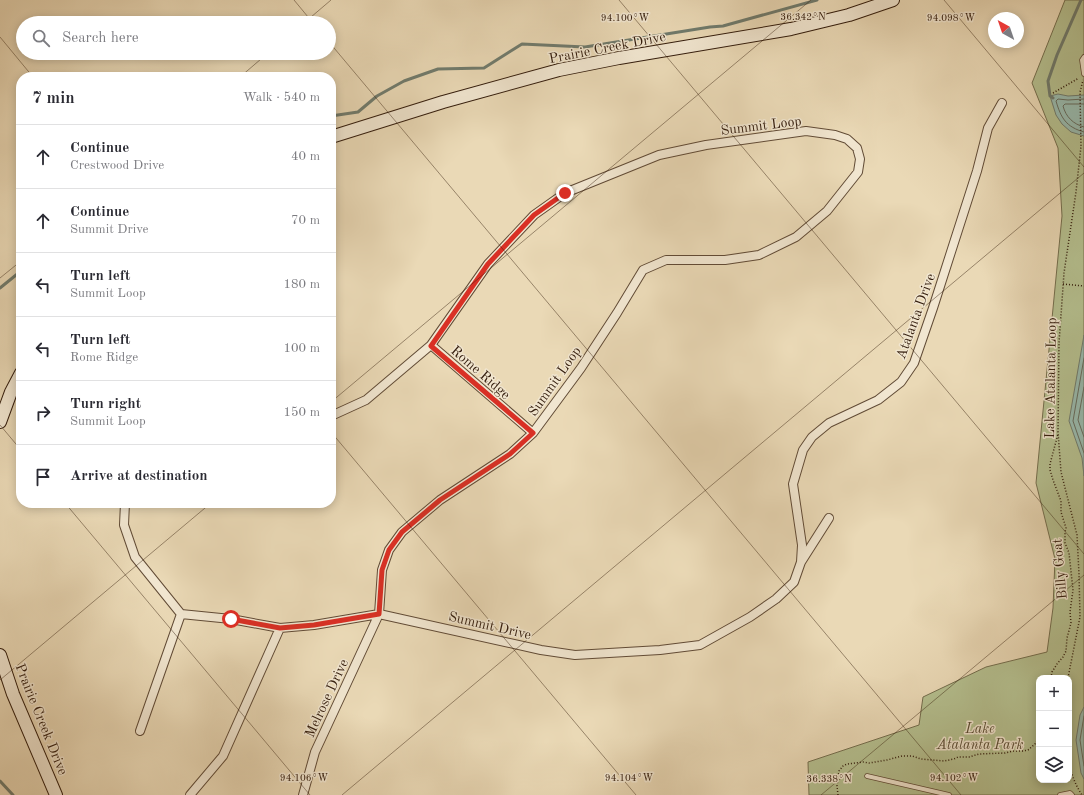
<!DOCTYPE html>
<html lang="en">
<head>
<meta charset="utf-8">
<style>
  :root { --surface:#fff; --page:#f2f2f3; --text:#2b2b33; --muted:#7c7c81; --line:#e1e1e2 }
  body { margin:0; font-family:"Old Standard TT",serif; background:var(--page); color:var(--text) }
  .controls { position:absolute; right:12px; bottom:12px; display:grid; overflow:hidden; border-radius:8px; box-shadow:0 2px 10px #0003 }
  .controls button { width:36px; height:36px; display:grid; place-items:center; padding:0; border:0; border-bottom:1px solid var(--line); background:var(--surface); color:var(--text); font:20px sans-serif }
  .compass { position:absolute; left:988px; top:12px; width:36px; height:36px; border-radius:50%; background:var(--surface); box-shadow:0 2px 10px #0003; rotate:320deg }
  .stop { position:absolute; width:12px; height:12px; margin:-9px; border:3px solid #d93025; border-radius:50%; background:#fff }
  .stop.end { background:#d93025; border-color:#fff; box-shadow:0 1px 4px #0008 }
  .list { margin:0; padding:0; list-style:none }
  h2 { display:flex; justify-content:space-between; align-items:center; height:52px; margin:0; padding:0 16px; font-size:17px }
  h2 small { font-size:13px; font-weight:400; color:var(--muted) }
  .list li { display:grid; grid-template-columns:26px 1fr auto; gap:12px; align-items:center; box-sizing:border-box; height:64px; padding:0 16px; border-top:1px solid var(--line) }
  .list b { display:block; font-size:15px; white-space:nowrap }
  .list p { margin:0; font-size:13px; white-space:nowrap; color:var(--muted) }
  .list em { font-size:13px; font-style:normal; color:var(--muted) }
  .icon { flex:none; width:22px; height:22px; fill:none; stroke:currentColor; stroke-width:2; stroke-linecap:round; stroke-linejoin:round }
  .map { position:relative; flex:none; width:1084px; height:795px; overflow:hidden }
  .search { position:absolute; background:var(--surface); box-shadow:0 2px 10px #0003; left:16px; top:16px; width:320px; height:44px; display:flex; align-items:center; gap:10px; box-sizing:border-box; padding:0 14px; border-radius:22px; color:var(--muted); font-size:15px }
  .panel { position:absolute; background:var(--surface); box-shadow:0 2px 10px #0003; left:16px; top:72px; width:320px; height:436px; border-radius:16px }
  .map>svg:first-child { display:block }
  .green { fill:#b5c090; stroke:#746e4e; fill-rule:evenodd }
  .water { fill:#98baae; stroke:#707b6d }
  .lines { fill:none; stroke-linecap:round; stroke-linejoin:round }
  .shore { stroke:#666b5d; stroke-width:1 }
  .stream { stroke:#707b6d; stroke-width:3 }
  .lane-casing { stroke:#614b36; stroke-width:5.5 }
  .street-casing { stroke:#614b36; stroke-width:10 }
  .secondary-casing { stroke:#331c0c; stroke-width:14 }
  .path { stroke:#331c0c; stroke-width:1.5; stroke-dasharray:1 2; stroke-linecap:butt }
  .lane { stroke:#f1e6d0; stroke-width:4 }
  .street { stroke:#f1e6d0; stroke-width:8 }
  .secondary { stroke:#f1e6d0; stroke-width:12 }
  .route { stroke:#d93025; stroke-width:5 }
  .ticks { fill:none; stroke:#331c0c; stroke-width:1; stroke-opacity:0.45 }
  .labels { text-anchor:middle; stroke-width:3; stroke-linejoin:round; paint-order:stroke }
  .street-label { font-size:14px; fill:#331c0c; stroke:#f1e6d0 }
  .park-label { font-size:14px; font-style:italic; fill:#5a4d34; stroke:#f1e6d0 }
  .ticks-label { font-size:10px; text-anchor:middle; fill:#331c0c; stroke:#f1e6d0; stroke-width:3; stroke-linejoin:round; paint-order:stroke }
</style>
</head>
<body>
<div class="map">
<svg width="1084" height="795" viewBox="0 0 1084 795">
  <rect width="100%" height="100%" fill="#ead9b6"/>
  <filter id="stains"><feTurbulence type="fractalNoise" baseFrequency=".005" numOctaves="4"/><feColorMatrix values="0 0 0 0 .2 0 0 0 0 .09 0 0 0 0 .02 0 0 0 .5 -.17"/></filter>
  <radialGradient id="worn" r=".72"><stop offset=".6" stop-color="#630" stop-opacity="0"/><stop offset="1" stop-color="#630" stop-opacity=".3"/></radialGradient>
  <!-- green -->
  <path class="green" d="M 1065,0 L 1084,0 L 1084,795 L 809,795 L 808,762 L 919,725 L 923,697 L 986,667 L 1047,652 L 1053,608 L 1055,559 L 1036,483 L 1062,216 L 1058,148 L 1032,83 ZM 1039,678 L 1069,678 L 1069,780 L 1039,780 Z"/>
  <!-- water -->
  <path class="water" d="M 1058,94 L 1068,96 L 1084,95 L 1084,136 L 1071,132 L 1062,124 L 1056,115 L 1050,96 Z
    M 1084,335 L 1084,476 L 1082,458 L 1069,421 Z
    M 1084,707 L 1084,779 L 1081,773 L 1076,740 L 1080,715 Z"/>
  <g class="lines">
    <!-- shore -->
    <path class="shore" d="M 1084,99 L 1068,100 L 1058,99 L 1056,101 C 1061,118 1066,127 1084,132
      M 1084,104 L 1065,104 L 1063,106 C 1066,117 1073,124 1084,127
      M 1084,358 L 1073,421 L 1084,453
      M 1084,387 L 1078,420 L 1084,437
      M 1084,716 L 1080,740 L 1084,766"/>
    <!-- stream -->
    <path class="stream" d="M 1053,98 L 1050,96 L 1048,81 L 1057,55 L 1081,0
      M 331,116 L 358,112 L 377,96 L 404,81 L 438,69 L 484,68 L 522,44 L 585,47 L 710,27 L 723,26 L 817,0
      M 0,288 L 21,271
      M 0,781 L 13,795"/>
    <defs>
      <path id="lane" d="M 1084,57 L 1082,60 L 1084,74
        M 867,776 L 949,795
        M 1060,795 L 1070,793 L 1072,795"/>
      <path id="street" d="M 431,345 L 533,433
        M 125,503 L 124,525 L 135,557 L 181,614 L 231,619 L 280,628
        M 801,562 L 802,545 L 793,484 L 803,450 L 812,437 L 829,423 L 878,400 L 901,382 L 914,363 L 933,308 L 977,171 L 988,128 L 1002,103
        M 140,731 L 181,614
        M 190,795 L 223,756 L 280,628 L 314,625 L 379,614 L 541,650 L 575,655 L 660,650 L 700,645 L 750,617 L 776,599 L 794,582 L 801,562 L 829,518
        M 303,795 L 315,752 L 379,614 L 382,570 L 389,550 L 402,532 L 440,500 L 510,454 L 533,433 L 581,368 L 617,313 L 643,270 L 666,260 L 725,260 L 759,255 L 796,237 L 827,211 L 858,172 L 860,159 L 857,148 L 847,139 L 835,135 L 806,131 L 706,145 L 659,155 L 565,193 L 534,215 L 488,264 L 431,345 L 366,400 L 331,416"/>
      <path id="secondary" d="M 331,137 L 443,102 L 559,70 L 619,58 L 791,29 L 849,15 L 893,0
        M 0,422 L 11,392 L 21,373
        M 0,655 L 13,694 L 56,795"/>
    </defs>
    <!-- lane casing -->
    <use href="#lane" class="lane-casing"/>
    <!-- street casing -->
    <use href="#street" class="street-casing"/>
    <!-- secondary casing -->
    <use href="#secondary" class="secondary-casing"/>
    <!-- path -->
    <path class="path" d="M 1053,93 L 1079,78
      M 1063,284 L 1084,286
      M 1051,678 L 1052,672 L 1057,664 L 1063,657 L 1066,651 L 1067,638 L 1071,623 L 1070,612 L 1073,590 L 1069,553 L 1065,543 L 1065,532 L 1066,528 L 1061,512 L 1061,501 L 1053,480 L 1050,470 L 1050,464 L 1058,434
      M 1068,678 L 1080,617 L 1079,574 L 1077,535 L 1061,472 L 1058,432 L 1059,343 L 1064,273 L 1076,192 L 1081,146 L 1080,92 L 1083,80
      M 1069,763 C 1071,774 1076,786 1082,795
      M 838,795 L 837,786 L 839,771 L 843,766 L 847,764 L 863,762 L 869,763 L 887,760 L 902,756 L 912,756 L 921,759 L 944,761 L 954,759 L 958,757 L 969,757 L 979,754 L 1005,753 L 1013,751 L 1023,751 L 1028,750 L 1035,744 L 1039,737"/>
    <!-- lane -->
    <use href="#lane" class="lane"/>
    <!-- street -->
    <use href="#street" class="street"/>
    <!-- secondary -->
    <use href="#secondary" class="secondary"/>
  </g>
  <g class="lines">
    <!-- route -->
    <path class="route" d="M 231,619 L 280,628 L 314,625 L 379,614 L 382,570 L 389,550 L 402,532 L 440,500 L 510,454 L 533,433 L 431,346 L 488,264 L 534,215 L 565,193"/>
  </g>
  <!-- ticks -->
  <path class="ticks" d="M 294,0 L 313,23M 619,0 L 1084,554M 944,0 L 1084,167M 304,23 L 331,0M 0,37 L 33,77M 329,42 L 961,795M 240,77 L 268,53M 0,278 L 21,261M 331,402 L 811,0M 0,425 L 21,450M 331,432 L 636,795M 65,503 L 310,795M 0,680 L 211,503M 342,795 L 1084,173M 821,795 L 1084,575"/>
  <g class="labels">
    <!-- street labels -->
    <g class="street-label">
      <text transform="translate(607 47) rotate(-11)" y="5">Prairie Creek Drive</text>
      <text transform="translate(761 125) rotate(-7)" y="5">Summit Loop</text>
      <text transform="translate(915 316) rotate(-70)" y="5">Atalanta Drive</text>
      <text transform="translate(481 372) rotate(41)" y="5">Rome Ridge</text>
      <text transform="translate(1050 378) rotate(-89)" y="5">Lake Atalanta Loop</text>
      <text transform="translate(554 381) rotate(-55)" y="5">Summit Loop</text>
      <text transform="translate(1059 569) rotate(-95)" y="5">Billy Goat</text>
      <text transform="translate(490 625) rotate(13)" y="5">Summit Drive</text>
      <text transform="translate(326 698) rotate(-65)" y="5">Melrose Drive</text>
      <text transform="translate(42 719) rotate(68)" y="5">Prairie Creek Drive</text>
    </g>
    <!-- park labels -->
    <g class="park-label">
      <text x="980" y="733">Lake<tspan x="980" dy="16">Atalanta Park</tspan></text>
    </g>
  </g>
  <g class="ticks-label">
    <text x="803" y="20">36.342°N</text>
    <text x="951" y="21">94.098°W</text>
    <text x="625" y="21">94.100°W</text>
    <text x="304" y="781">94.106°W</text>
    <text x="629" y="781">94.104°W</text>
    <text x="954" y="781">94.102°W</text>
    <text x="829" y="782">36.338°N</text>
  </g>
  <rect width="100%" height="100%" filter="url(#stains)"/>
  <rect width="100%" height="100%" fill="url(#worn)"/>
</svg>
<div class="controls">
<button>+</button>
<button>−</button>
<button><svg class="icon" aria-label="layers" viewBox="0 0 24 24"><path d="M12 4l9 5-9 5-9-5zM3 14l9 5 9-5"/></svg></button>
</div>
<svg class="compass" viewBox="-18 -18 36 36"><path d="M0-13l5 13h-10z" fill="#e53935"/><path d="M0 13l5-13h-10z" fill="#7c7c81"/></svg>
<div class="stop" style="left:231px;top:619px"></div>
<div class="stop end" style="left:565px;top:193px"></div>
<div class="search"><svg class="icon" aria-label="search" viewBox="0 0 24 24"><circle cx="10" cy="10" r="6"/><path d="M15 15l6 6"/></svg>Search here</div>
<section class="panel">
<h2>7 min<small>Walk · 540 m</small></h2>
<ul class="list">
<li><svg class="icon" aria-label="ahead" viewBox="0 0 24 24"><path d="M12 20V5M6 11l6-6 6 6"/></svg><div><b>Continue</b><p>Crestwood Drive</p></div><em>40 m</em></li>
<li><svg class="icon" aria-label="ahead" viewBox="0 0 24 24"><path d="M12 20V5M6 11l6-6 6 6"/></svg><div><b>Continue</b><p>Summit Drive</p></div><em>70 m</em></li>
<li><svg class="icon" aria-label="left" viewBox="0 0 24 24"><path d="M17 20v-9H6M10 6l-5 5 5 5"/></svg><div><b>Turn left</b><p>Summit Loop</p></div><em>180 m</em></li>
<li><svg class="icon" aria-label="left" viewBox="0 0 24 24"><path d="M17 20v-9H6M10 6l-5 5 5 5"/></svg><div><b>Turn left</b><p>Rome Ridge</p></div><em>100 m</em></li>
<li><svg class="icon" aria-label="right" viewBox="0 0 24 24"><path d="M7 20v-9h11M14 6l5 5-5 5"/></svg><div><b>Turn right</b><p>Summit Loop</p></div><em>150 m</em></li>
<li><svg class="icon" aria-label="arrive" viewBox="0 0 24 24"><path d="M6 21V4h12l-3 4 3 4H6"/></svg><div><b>Arrive at destination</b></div></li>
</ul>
</section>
</div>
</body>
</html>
